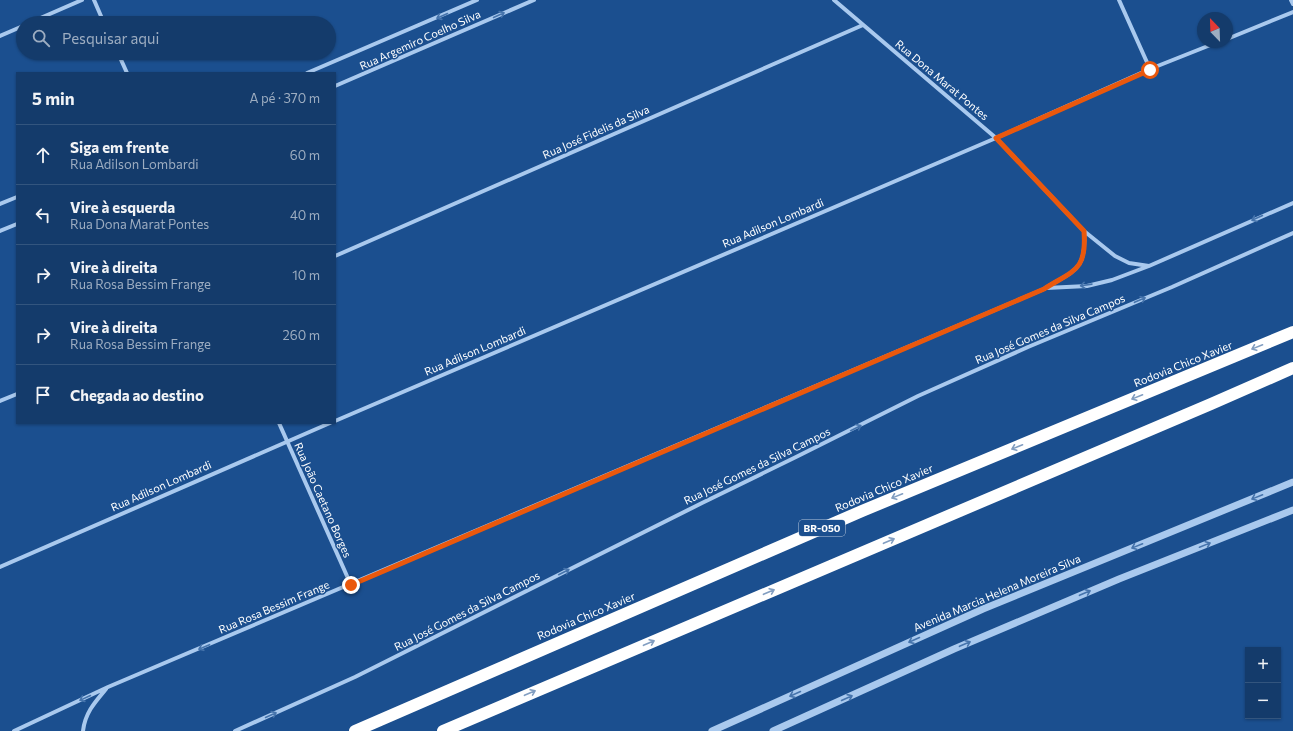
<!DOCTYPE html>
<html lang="pt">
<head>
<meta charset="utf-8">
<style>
  :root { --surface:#143b6b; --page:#214673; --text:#f1f3f6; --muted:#9dadc1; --line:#33557e }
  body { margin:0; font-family:Commissioner,sans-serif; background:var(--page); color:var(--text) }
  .controls { position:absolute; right:12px; bottom:12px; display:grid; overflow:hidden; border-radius:0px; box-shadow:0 1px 3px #0004 }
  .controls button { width:36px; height:36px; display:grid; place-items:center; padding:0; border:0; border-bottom:1px solid var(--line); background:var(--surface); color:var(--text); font:20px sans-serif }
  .compass { position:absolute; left:1197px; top:12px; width:36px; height:36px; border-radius:50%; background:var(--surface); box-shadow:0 1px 3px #0004; rotate:337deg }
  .stop { position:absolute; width:12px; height:12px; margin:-9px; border:3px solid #ea580c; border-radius:50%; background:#fff }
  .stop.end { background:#ea580c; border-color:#fff; box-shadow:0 1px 4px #0008 }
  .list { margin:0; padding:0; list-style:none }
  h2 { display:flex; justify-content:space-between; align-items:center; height:52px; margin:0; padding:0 16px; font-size:17px }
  h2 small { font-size:13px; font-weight:400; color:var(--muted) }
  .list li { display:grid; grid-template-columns:26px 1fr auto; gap:12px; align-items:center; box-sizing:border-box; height:60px; padding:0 16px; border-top:1px solid var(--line) }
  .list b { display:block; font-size:15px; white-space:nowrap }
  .list p { margin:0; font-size:13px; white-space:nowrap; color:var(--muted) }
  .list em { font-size:13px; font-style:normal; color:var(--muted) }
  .icon { flex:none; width:22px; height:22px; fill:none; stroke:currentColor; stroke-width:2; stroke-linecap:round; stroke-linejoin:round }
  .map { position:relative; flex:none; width:1293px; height:731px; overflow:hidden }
  .search { position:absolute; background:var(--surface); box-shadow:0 1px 3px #0004; left:16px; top:16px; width:320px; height:44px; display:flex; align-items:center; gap:10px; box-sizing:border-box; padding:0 14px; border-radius:22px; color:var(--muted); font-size:15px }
  .panel { position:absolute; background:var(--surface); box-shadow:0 1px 3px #0004; left:16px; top:72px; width:320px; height:352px; border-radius:0px }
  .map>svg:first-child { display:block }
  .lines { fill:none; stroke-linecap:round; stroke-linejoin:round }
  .minor { stroke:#a9c9ee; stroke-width:4 }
  .tertiary { stroke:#a9c9ee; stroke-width:7 }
  .motorway { stroke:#fff; stroke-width:12 }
  .oneway { stroke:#4674ac }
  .oneway2 { stroke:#829ec1 }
  .route { stroke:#ea580c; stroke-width:5 }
  .labels { text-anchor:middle; stroke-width:3; stroke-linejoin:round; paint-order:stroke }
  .shield { fill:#1b4f8f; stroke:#bbcadd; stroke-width:1 }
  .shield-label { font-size:10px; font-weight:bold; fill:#fff }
  .street-label { font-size:11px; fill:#fff; stroke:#1b4f8f }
</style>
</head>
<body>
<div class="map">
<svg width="1293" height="731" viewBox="0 0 1293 731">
  <rect width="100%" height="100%" fill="#1b4f8f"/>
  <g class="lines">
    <!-- minor -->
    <path class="minor" d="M 94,0 L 104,23
      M 834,0 L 996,138 L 1084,231 L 1115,256 L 1129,263 L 1149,266
      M 1119,0 L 1150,69
      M 1291,0 L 1293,4
      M 29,23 L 82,0
      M 0,36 L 23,26
      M 1227,39 L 1293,12
      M 118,53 L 127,73
      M 307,73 L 477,0
      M 335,86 L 534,0
      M 0,204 L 17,197
      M 0,231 L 17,224
      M 335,256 L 863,25
      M 1046,288 L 1087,286 L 1112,280 L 1149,266 L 1293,203
      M 0,401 L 17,394
      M 335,421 L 996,138 L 1150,69 L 1218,42
      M 279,423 L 351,585
      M 0,567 L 330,423
      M 14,731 L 108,687 L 1044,289 C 1074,270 1087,271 1084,231
      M 83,731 C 85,713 95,702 106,689
      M 235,731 L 355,677 L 702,503 L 796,457 L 918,396 L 1028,347 L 1172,287 L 1293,233"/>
    <!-- tertiary -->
    <path class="tertiary" d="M 712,731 L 983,609 L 1293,482
      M 773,731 L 954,649 L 1119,579 L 1293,510"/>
    <!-- motorway -->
    <path class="motorway" d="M 355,731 L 862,511 L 1293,332
      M 443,731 L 1211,404 L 1293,368"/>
  </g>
  <!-- one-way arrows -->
  <defs><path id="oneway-shaft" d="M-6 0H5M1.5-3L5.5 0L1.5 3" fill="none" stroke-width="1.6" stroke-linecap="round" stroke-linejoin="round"/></defs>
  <g class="oneway">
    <use href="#oneway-shaft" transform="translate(499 15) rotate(-24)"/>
    <use href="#oneway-shaft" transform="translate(442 16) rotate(156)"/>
    <use href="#oneway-shaft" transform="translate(1257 218) rotate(156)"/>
    <use href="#oneway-shaft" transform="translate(1086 285) rotate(172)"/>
    <use href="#oneway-shaft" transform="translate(1140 300) rotate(-23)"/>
    <use href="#oneway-shaft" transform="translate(856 428) rotate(-27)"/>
    <use href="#oneway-shaft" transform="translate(1257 497) rotate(158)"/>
    <use href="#oneway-shaft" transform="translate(1205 545) rotate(-22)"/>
    <use href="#oneway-shaft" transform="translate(1137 546) rotate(158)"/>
    <use href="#oneway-shaft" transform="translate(564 572) rotate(-27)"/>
    <use href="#oneway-shaft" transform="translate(1085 593) rotate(-23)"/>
    <use href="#oneway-shaft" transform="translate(914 640) rotate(156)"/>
    <use href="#oneway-shaft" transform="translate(965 644) rotate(-23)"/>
    <use href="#oneway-shaft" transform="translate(204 647) rotate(157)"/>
    <use href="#oneway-shaft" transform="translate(795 694) rotate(156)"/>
    <use href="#oneway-shaft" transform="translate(85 698) rotate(155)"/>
    <use href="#oneway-shaft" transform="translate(847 698) rotate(-24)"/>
    <use href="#oneway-shaft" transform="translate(271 715) rotate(-24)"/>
  </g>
  <g class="oneway2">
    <use href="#oneway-shaft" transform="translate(1257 347) rotate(158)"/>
    <use href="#oneway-shaft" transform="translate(1137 397) rotate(158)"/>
    <use href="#oneway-shaft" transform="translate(1017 447) rotate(158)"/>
    <use href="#oneway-shaft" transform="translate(897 496) rotate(158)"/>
    <use href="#oneway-shaft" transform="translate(889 541) rotate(-23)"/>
    <use href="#oneway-shaft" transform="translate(769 592) rotate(-23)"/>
    <use href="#oneway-shaft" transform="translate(649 643) rotate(-23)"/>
    <use href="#oneway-shaft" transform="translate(530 693) rotate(-23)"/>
  </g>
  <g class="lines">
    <!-- route -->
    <path class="route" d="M 351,585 L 1044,289 C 1074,270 1087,271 1084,231 L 996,138 L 1150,70"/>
  </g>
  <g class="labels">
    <!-- shield labels -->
    <rect class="shield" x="799" y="520" width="46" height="16" rx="3"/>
    <g class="shield-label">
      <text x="822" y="532">BR-050</text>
    </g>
    <!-- street labels -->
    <g class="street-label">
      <text transform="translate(420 40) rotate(-24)" y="4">Rua Argemiro Coelho Silva</text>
      <text transform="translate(942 80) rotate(40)" y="4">Rua Dona Marat Pontes</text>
      <text transform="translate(596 132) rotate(-24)" y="4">Rua José Fidelis da Silva</text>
      <text transform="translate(773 223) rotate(-23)" y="4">Rua Adilson Lombardi</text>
      <text transform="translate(1050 329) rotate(-23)" y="4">Rua José Gomes da Silva Campos</text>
      <text transform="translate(475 351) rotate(-23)" y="4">Rua Adilson Lombardi</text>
      <text transform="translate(1183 364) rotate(-22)" y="4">Rodovia Chico Xavier</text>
      <text transform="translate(757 466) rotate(-26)" y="4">Rua José Gomes da Silva Campos</text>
      <text transform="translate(161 486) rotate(-24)" y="4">Rua Adilson Lombardi</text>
      <text transform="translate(884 488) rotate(-23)" y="4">Rodovia Chico Xavier</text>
      <text transform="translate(323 500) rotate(66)" y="4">Rua João Caetano Borges</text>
      <text transform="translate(997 593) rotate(-23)" y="4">Avenida Marcia Helena Moreira Silva</text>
      <text transform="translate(274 607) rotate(-23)" y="4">Rua Rosa Bessim Frange</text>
      <text transform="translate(467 611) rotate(-27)" y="4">Rua José Gomes da Silva Campos</text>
      <text transform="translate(586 616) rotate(-23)" y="4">Rodovia Chico Xavier</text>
    </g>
  </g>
</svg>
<div class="controls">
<button>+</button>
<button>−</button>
</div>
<svg class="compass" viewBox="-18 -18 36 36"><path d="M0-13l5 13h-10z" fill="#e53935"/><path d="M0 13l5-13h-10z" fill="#9dadc1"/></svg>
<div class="stop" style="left:1150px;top:70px"></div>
<div class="stop end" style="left:351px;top:585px"></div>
<div class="search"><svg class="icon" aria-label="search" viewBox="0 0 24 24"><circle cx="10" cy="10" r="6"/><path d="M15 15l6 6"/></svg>Pesquisar aqui</div>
<section class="panel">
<h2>5 min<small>A pé · 370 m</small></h2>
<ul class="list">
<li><svg class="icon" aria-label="ahead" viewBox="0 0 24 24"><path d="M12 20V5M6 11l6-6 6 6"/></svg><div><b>Siga em frente</b><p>Rua Adilson Lombardi</p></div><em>60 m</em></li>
<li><svg class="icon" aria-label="left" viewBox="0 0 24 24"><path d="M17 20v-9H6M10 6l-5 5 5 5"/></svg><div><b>Vire à esquerda</b><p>Rua Dona Marat Pontes</p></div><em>40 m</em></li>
<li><svg class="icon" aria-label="right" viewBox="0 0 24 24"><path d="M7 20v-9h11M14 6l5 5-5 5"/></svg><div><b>Vire à direita</b><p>Rua Rosa Bessim Frange</p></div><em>10 m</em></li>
<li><svg class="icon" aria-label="right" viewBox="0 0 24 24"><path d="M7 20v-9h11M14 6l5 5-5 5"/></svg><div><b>Vire à direita</b><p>Rua Rosa Bessim Frange</p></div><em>260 m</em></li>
<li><svg class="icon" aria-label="arrive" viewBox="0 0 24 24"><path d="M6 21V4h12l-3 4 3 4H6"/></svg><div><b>Chegada ao destino</b></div></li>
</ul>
</section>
</div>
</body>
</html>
